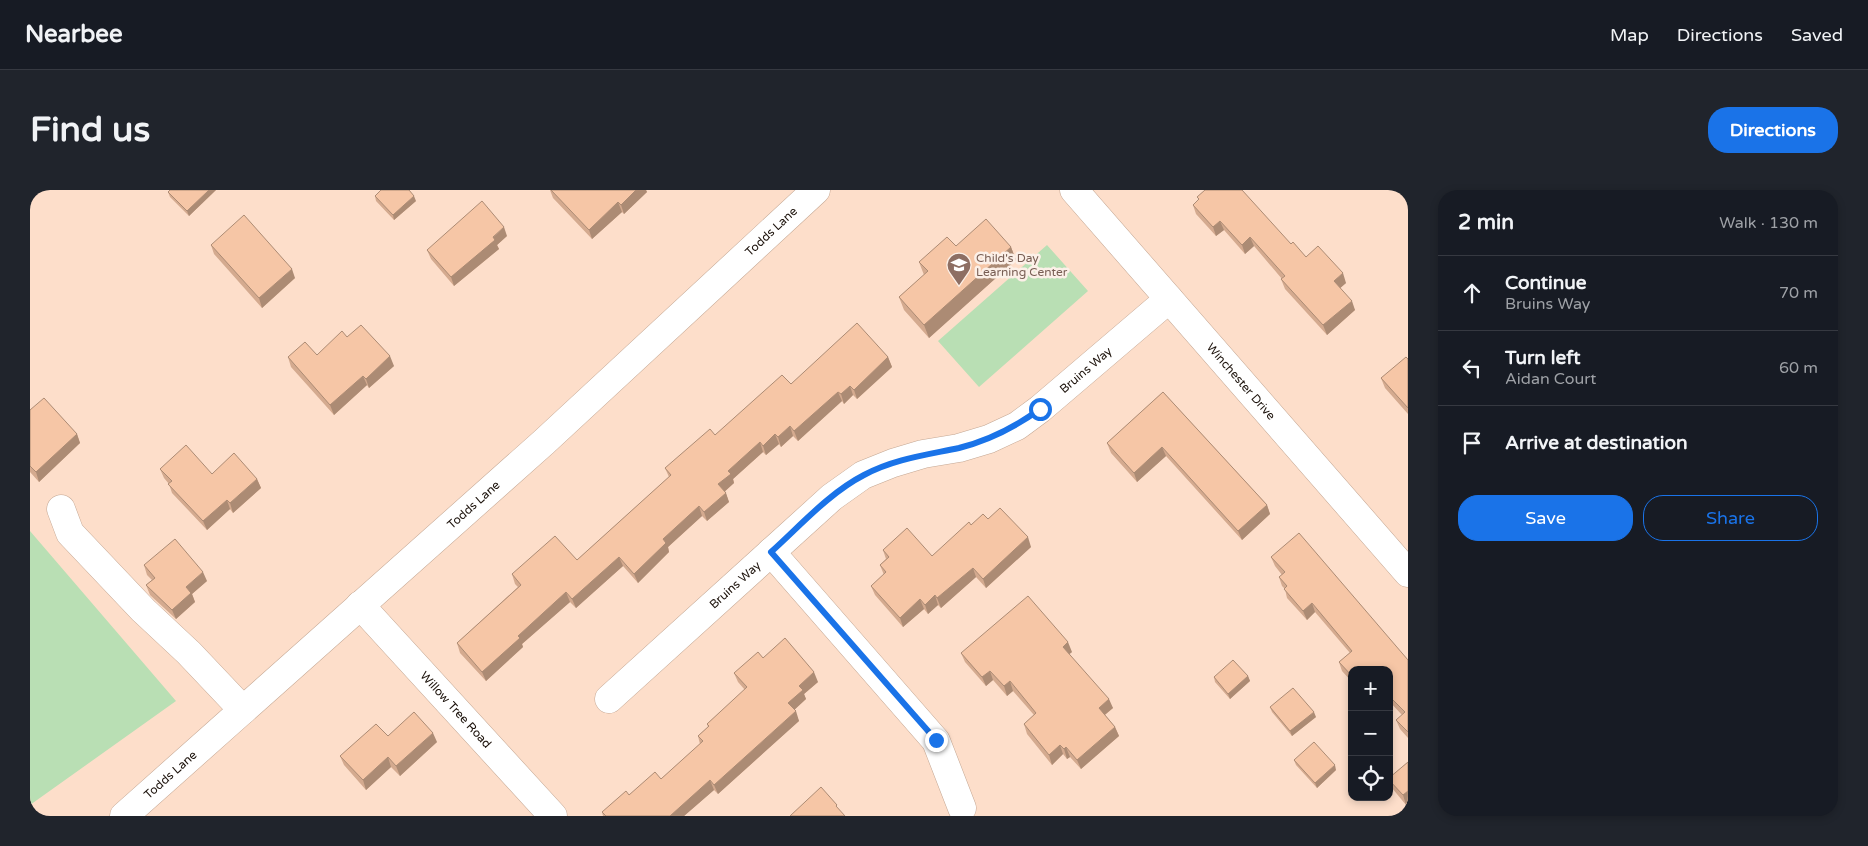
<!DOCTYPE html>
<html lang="en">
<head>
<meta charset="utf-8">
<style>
  :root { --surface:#171b24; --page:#20242c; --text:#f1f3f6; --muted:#9ea1a6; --line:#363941; --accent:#1a73e8 }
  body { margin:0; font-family:"Varela Round",sans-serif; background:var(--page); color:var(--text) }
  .controls { position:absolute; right:15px; bottom:15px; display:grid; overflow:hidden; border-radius:10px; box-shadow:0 2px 8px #0003 }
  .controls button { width:45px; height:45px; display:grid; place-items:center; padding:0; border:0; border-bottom:1px solid var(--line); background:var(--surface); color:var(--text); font:25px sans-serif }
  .stop { position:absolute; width:15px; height:15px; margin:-11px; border:4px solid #1a73e8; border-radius:50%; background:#fff }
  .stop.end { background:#1a73e8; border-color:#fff; box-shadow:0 1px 5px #0008 }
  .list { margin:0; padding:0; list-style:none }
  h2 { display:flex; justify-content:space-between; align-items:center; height:65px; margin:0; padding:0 20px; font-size:21px }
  h2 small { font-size:16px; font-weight:400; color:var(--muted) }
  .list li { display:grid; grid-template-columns:32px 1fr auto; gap:15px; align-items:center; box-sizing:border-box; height:75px; padding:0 20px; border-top:1px solid var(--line) }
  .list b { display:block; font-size:19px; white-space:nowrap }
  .list p { margin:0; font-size:16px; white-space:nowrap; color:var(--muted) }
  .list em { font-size:16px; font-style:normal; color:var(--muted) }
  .actions { display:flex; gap:10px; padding:15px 20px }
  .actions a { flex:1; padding:11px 0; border:1px solid var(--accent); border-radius:20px; text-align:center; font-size:18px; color:var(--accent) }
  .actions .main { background:var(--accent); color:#fff }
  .icon { flex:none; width:28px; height:28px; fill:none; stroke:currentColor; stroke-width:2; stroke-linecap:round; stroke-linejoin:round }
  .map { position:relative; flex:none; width:1378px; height:626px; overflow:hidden; border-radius:20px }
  header { display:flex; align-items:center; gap:30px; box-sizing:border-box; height:70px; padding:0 25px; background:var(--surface); border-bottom:1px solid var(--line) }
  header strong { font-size:24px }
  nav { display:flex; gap:28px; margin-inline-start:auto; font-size:18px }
  .intro { display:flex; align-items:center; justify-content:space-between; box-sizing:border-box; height:120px; padding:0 30px }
  h1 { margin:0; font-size:35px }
  .button { padding:12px 22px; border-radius:20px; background:var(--accent); color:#fff; font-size:18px; font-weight:700 }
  main { display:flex; gap:30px; padding:0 30px }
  aside { flex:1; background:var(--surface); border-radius:20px; box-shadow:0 2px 8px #0003 }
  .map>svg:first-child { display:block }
  .green { fill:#b9dfb4 }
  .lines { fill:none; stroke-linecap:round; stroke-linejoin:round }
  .minor-casing { stroke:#c4a793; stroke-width:29 }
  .major-casing { stroke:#c4a793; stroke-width:29 }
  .minor { stroke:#fff; stroke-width:28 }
  .major { stroke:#fff; stroke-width:28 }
  .wall { fill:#d4aa8f }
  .shaded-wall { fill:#ac8b74 }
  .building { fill:#f6c6a6; stroke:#ac8b74 }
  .route { stroke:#1a73e8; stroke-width:6 }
  .labels { text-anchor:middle; stroke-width:5; stroke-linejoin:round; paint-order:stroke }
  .street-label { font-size:12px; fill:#1c120b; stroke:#fcf0e8 }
  .education-label { font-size:12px; fill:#785e54; stroke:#fcf0e8; text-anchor:start }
</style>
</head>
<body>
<header>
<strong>Nearbee</strong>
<nav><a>Map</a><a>Directions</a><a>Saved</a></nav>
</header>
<div class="intro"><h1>Find us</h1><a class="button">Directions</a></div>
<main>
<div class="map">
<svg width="1378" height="626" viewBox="0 0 1378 626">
  <rect width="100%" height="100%" fill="#fddeca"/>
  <!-- green -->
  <path class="green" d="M 1017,55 L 1058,101 L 949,197 L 908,151 Z
    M 0,341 L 146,511 L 0,615 Z"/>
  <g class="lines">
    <defs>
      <g id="minor">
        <path id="s1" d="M 1044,0 L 1378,383"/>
        <path d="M 31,319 L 40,343 L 113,420 L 159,463 L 213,520"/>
        <path d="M 741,362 L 906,551 L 932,618"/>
        <path id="s2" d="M 330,415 L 523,626"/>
        <path id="s3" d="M 579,509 L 802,307 L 833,285 L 863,273 L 893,264 L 929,258 L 959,249 L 987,236 L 1010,219 L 1139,109"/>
      </g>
      <g id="major">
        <path id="s4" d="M 94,626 L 514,252 L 786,0"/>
      </g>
    </defs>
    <!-- minor casing -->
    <use href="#minor" class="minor-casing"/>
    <!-- major casing -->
    <use href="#major" class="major-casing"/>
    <!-- minor -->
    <use href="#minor" class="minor"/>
    <!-- major -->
    <use href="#major" class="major"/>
  </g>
  <!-- wall -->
  <path class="wall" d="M 140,0 L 186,0 L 159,26 L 140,7 L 138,2 Z
    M 520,0 L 616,0 L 617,2 L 594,24 L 592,22 L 562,49 L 523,8 Z
    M 345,6 L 386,11 L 364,30 L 346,11 Z
    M 1167,7 L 1261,54 L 1276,67 L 1316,93 L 1310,98 L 1325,120 L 1297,145 L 1255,99 L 1251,89 L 1252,89 L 1224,56 L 1215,64 L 1194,40 L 1186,46 L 1166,24 L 1163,15 L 1169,10 Z
    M 477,46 L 467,55 L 469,59 L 424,96 L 401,69 L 397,60 Z
    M 181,55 L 265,88 L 232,118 L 184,64 Z
    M 926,56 L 981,57 L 986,70 L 899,148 L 874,120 L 869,107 L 894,85 L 889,72 Z
    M 317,147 L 364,176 L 339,198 L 337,195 L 304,225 L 261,177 L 258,167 L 287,165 Z
    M 858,167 L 862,177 L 827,209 L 823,205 L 814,214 L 812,211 L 768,251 L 763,246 L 751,257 L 749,254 L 736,265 L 733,262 L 703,289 L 704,293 L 695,301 L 699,312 L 677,331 L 672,326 L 638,357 L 639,362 L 608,393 L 593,376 L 546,418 L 540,412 L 492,454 L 493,457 L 456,491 L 430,463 L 427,453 L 488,397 L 485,394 L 482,384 L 547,370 L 639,287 L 635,278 L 761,194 Z
    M 1378,169 L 1378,224 L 1355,198 L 1351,188 Z
    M 1133,202 L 1237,315 L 1240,324 L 1212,350 L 1136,266 L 1107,292 L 1081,263 L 1077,253 Z
    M 0,220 L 47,244 L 50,253 L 9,292 L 0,282 Z
    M 130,279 L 227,289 L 231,298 L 203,323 L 200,319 L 177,340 L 142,303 L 139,294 L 134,288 Z
    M 958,329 L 1001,357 L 956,398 L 946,387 L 911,418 L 908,415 L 898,424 L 894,419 L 873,437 L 845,405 L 841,396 L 854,385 L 850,375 L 856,369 L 853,360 L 902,366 L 941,335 Z
    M 1241,367 L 1378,470 L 1378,548 L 1370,539 L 1366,530 L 1372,525 L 1359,511 L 1359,480 L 1322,480 L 1322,492 L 1312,481 L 1309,472 L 1320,463 L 1285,422 L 1277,430 L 1257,408 L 1255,399 L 1252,396 L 1249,387 L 1252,385 L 1245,376 Z
    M 114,375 L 177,391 L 162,404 L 165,412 L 146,429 L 120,405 L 116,395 L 122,390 L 117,385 Z
    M 1042,462 L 1039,464 L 1083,518 L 1075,525 L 1085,537 L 1089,546 L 1051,579 L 1040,567 L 1037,569 L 1033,564 L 1022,575 L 997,544 L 994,534 L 1004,525 L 983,501 L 977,506 L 963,490 L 956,496 L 935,472 L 931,463 Z
    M 733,468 L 788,492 L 774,504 L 776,509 L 764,520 L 769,531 L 688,604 L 684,600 L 654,626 L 573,626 L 572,622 L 599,605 L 631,589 L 670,554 L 668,546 L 678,537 L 677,534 L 715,500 L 708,492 L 704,483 Z
    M 1218,486 L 1220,491 L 1200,509 L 1185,492 L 1184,487 Z
    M 1240,517 L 1286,527 L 1262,546 L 1242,522 Z
    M 358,546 L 407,552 L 370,586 L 361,577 L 336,600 L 314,575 L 310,566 Z
    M 1264,570 L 1306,580 L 1287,598 L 1266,575 Z
    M 1378,572 L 1378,613 L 1376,615 L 1362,598 L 1359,592 L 1359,588 Z"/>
  <!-- shaded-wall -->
  <path class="shaded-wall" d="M 179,0 L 186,0 L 159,26 L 157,21 Z
    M 606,0 L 616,0 L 617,2 L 594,24 L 591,15 Z
    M 384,6 L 386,11 L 364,30 L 363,25 Z
    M 588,12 L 592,22 L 562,49 L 559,40 Z
    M 1190,31 L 1194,40 L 1186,46 L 1183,37 Z
    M 474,37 L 477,46 L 467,55 L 469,59 L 424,96 L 421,87 Z
    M 1220,47 L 1224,56 L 1215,64 L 1212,55 Z
    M 981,57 L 986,70 L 899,148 L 894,135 Z
    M 262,79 L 265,88 L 232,118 L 229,108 Z
    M 1313,83 L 1316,93 L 1308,100 L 1304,91 Z
    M 1322,111 L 1325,120 L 1297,145 L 1293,135 Z
    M 360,166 L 364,176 L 339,198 L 336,189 Z
    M 858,167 L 862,177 L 827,209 L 824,200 Z
    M 333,186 L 337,195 L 304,225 L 300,215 Z
    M 820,196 L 823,205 L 814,214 L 811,204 Z
    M 808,202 L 812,211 L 768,251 L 764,241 Z
    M 760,236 L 763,246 L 751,257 L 748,247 Z
    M 47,244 L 50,253 L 9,292 L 6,282 Z
    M 745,244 L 749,254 L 736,265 L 733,256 Z
    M 730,252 L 733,262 L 703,289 L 704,293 L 692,304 L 688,294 L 698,281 Z
    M 1132,257 L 1136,266 L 1107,292 L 1104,283 Z
    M 227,289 L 231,298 L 203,323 L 200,313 Z
    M 696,303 L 699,312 L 677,331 L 674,322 Z
    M 197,310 L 200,319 L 177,340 L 173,331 Z
    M 1237,315 L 1240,324 L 1212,350 L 1208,341 Z
    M 669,316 L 672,326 L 638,357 L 639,362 L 608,393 L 604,384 L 633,349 Z
    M 998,347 L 1001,357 L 956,398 L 953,389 Z
    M 589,367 L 593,376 L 546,418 L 542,409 Z
    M 943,378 L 946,387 L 911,418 L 907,408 Z
    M 173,382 L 177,391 L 162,404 L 165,412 L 146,429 L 142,420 L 156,397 Z
    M 536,402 L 540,412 L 492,454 L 493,457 L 456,491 L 452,482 L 488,446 Z
    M 905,405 L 908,415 L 898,424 L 895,415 Z
    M 890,409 L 894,419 L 873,437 L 870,428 Z
    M 1282,413 L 1285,422 L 1277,430 L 1273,421 Z
    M 1038,452 L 1042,462 L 1037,466 L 1033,457 Z
    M 960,481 L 963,490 L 956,496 L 952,487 Z
    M 784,482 L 788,492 L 774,504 L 776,509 L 762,522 L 758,513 L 769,496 Z
    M 1218,486 L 1220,491 L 1200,509 L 1198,504 Z
    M 980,491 L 983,501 L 977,506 L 974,496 Z
    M 1079,509 L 1083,518 L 1072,527 L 1069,518 Z
    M 766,521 L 769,531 L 688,604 L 684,595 Z
    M 1284,522 L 1286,527 L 1262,546 L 1260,541 Z
    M 1085,537 L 1089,546 L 1051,579 L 1047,570 Z
    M 403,543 L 407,552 L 370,586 L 366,576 Z
    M 1030,555 L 1033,564 L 1022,575 L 1019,565 Z
    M 1036,557 L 1040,567 L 1037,569 L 1034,559 Z
    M 358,567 L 361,577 L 336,600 L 333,590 Z
    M 1305,575 L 1306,580 L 1287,598 L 1285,593 Z
    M 680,590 L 684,600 L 654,626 L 640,626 Z
    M 1378,601 L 1378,613 L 1376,615 L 1373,605 Z"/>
  <!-- building -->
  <path class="building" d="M 140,0 L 179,0 L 157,21 L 138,2 Z
    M 351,0 L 379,0 L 384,6 L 363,25 L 345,6 Z
    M 521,0 L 606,0 L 591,15 L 588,12 L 559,40 Z
    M 1175,0 L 1212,0 L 1261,54 L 1263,52 L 1276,67 L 1288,56 L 1313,83 L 1304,91 L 1322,111 L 1293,135 L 1251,89 L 1255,86 L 1220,47 L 1212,55 L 1190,31 L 1183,37 L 1163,15 L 1169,9 L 1167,7 Z
    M 452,11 L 474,37 L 463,47 L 465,50 L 421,87 L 397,60 Z
    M 214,25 L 262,79 L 229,108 L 181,55 Z
    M 956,29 L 981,57 L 894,135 L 869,107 L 898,81 L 889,72 L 917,47 L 926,56 Z
    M 827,133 L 858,167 L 824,200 L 820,196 L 811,204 L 808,202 L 764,241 L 760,236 L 748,247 L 745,244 L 733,256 L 730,252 L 698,281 L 701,284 L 688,294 L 696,303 L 674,322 L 669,316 L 633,349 L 636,353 L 604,384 L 589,367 L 542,409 L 536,402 L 488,446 L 490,448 L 452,482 L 427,453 L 491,395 L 482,384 L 525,346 L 547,370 L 641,285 L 635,278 L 680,239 L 685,245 L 752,185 L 761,194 Z
    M 331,135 L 360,166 L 336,189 L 333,186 L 300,215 L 258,167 L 275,152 L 287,165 L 312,141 L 317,147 Z
    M 1376,167 L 1378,169 L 1378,218 L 1351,188 Z
    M 1133,202 L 1237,315 L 1208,341 L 1132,257 L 1104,283 L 1077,253 Z
    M 14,208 L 47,244 L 6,282 L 0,276 L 0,220 Z
    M 156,255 L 182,284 L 204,263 L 227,289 L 200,313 L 197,310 L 173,331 L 138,294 L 142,291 L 130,279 Z
    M 970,318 L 998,347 L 953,389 L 943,378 L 907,408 L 905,405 L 895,415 L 890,409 L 870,428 L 841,396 L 856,382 L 850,375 L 859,367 L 853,360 L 877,338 L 902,366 L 939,332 L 941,335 L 953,324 L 958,329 Z
    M 1269,343 L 1378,470 L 1378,542 L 1366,530 L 1375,522 L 1359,506 L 1359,480 L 1322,480 L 1322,486 L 1309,472 L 1322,461 L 1282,413 L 1273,421 L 1254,399 L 1257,396 L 1249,387 L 1255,382 L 1241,367 Z
    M 145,349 L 173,382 L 156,397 L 161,403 L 142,420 L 116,395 L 125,388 L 114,375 Z
    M 998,406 L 1038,452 L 1033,457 L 1079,509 L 1069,518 L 1085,537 L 1047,570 L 1036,557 L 1034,559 L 1030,555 L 1019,565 L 994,534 L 1006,523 L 980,491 L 974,496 L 960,481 L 952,487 L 931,463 Z
    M 755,448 L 784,482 L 769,496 L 773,500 L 758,513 L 766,521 L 684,595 L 680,590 L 640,626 L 576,626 L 572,622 L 596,601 L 599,605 L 625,582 L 631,589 L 673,551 L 668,546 L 679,536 L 677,534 L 717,497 L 704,483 L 728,462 L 733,468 Z
    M 1203,470 L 1218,486 L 1198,504 L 1184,487 Z
    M 1263,498 L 1284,522 L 1260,541 L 1240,517 Z
    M 384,522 L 403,543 L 366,576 L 358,567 L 333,590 L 310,566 L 346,534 L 358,546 Z
    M 1284,552 L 1305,575 L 1285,593 L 1264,570 Z
    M 1378,572 L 1378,601 L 1373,605 L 1359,590 L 1359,588 Z
    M 791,597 L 807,615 L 806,616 L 815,626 L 760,626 Z"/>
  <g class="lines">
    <!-- route -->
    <path class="route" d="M 906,550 L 741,362 C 770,336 799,303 834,285 C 864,269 896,265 929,258 C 960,250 984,238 1010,219"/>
  </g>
  <!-- icons -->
  <defs>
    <symbol id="school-pin" viewBox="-11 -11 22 30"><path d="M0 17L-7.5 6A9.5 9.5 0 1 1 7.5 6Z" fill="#8d6e63" stroke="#fcf0e8"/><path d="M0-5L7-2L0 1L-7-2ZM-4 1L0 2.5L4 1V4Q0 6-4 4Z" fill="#fff"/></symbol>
  </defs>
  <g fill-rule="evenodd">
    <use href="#school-pin" x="915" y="61" width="28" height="38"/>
  </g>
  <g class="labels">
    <!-- street labels -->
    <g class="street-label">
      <text dy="4" stroke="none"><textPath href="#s4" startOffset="872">Todds Lane</textPath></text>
      <text dy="4" stroke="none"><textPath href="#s3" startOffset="590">Bruins Way</textPath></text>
      <text dy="4" stroke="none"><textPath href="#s1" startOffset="254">Winchester Drive</textPath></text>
      <text dy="4" stroke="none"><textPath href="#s4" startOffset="468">Todds Lane</textPath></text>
      <text dy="4" stroke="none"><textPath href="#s3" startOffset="170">Bruins Way</textPath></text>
      <text dy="4" stroke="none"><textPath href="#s2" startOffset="142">Willow Tree Road</textPath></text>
      <text dy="4" stroke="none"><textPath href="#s4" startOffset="62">Todds Lane</textPath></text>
    </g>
    <!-- education labels -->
    <g class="education-label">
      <text x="946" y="72">Child's Day<tspan x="946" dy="14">Learning Center</tspan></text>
    </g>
  </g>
</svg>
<div class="controls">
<button>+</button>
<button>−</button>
<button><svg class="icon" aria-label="locate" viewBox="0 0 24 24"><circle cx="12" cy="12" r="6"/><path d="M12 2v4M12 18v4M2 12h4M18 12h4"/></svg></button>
</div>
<div class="stop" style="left:1010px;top:219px"></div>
<div class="stop end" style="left:906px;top:550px"></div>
</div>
<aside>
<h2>2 min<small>Walk · 130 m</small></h2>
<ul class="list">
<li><svg class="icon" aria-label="ahead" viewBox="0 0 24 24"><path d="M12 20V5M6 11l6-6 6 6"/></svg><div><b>Continue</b><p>Bruins Way</p></div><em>70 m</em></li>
<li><svg class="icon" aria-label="left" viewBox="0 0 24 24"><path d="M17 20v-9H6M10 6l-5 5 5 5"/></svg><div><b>Turn left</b><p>Aidan Court</p></div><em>60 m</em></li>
<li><svg class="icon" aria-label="arrive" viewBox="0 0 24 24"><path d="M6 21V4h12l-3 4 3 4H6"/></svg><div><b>Arrive at destination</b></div></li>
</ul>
<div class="actions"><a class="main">Save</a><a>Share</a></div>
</aside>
</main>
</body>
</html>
